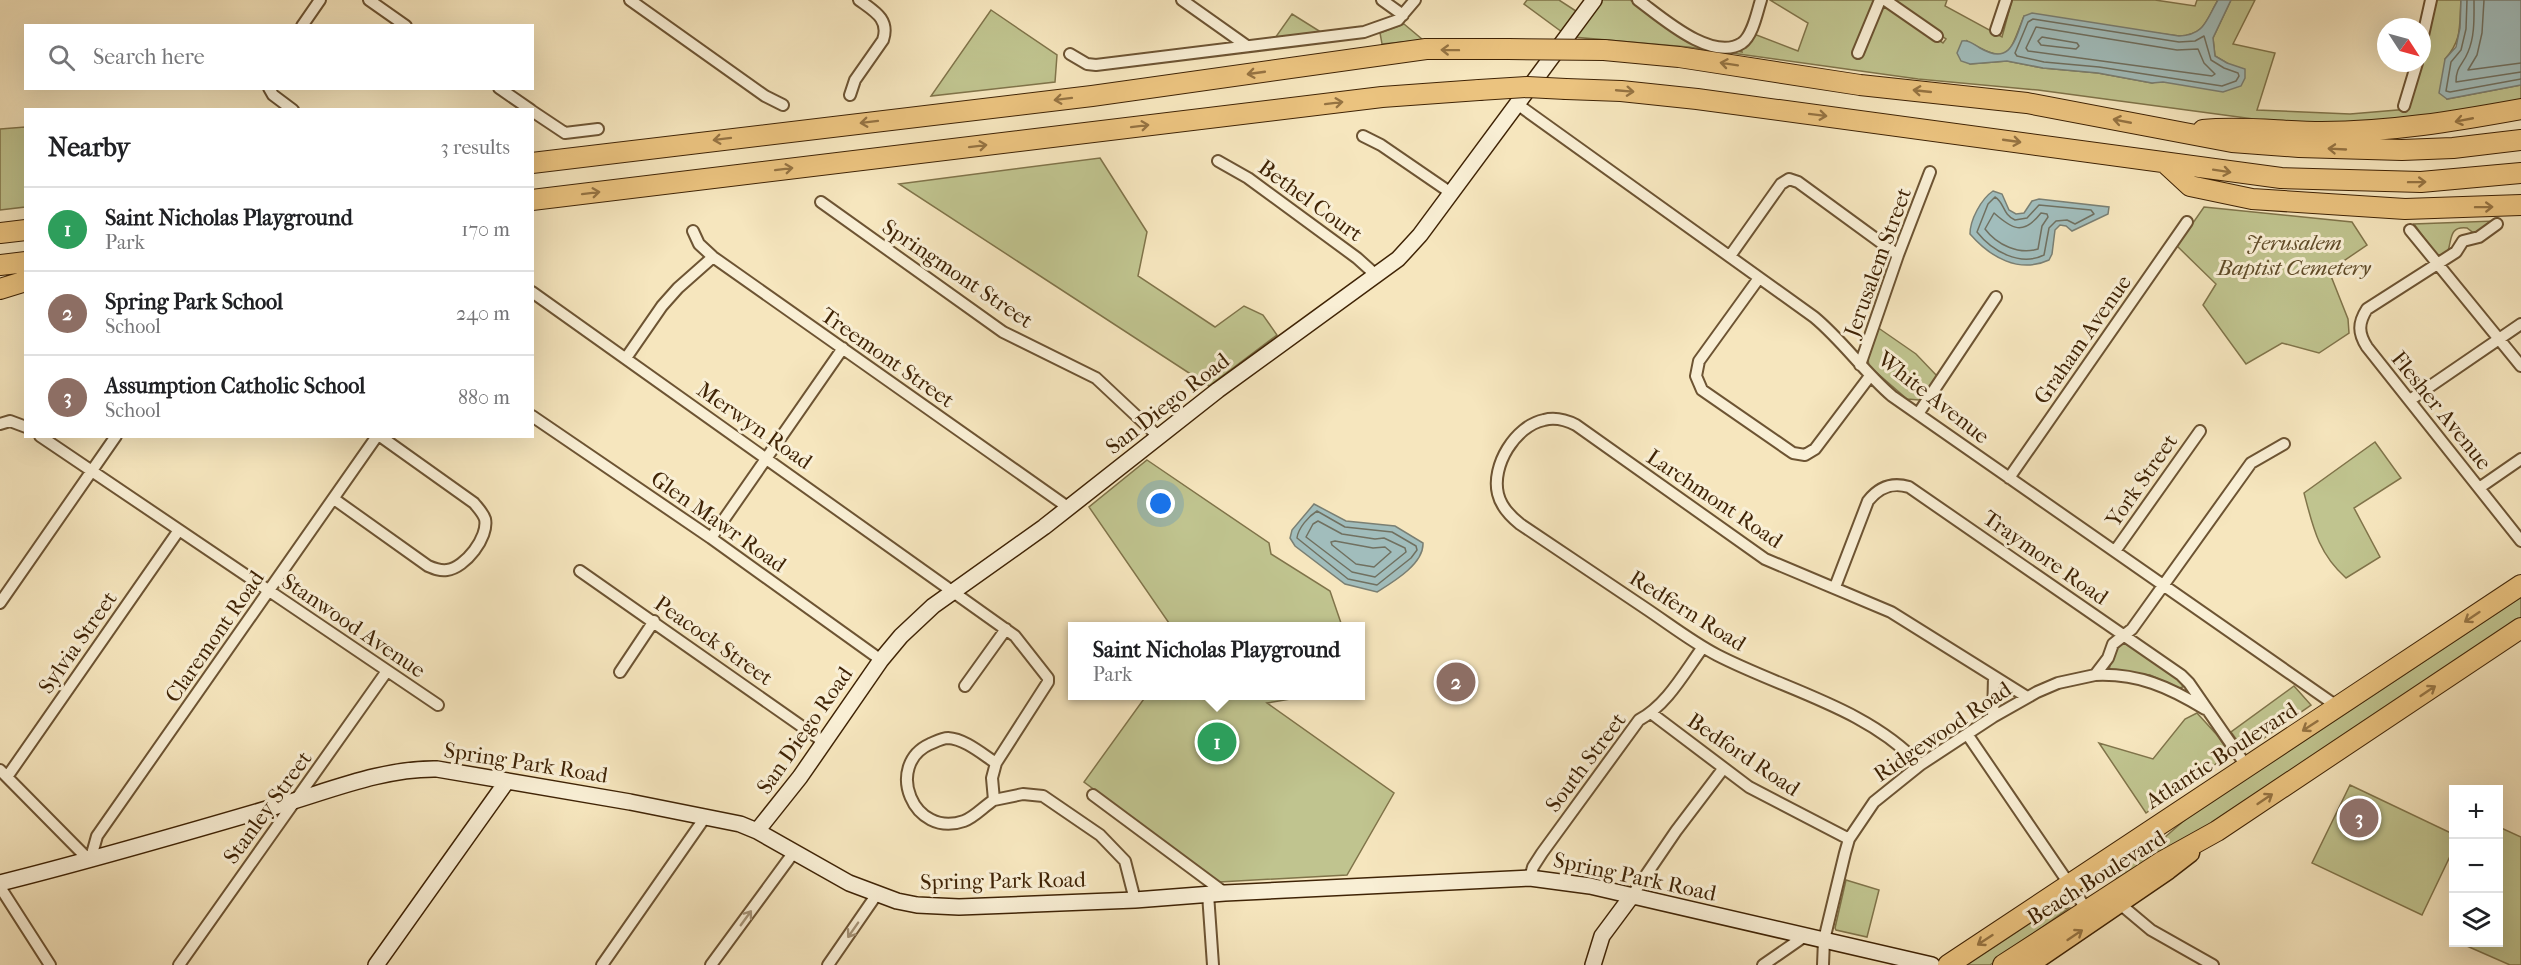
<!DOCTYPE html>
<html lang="en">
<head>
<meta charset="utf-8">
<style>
  :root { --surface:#fff; --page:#f6f6f6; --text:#202124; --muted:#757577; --line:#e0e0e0; --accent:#111827 }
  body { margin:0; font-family:"IM FELL French Canon",serif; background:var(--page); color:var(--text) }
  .controls { position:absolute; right:18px; bottom:18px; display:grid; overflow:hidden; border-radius:0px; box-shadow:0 6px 24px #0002 }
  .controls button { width:54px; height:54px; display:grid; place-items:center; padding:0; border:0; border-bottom:2px solid var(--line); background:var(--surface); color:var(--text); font:30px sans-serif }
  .compass { position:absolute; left:2377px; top:18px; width:54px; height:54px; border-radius:50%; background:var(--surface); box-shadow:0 6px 24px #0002; rotate:126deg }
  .you { position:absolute; left:1161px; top:504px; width:21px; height:21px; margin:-15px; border:4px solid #fff; border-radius:50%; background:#1a73e8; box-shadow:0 0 0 9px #1a73e833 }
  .badge { display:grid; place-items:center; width:39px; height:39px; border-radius:50%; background:var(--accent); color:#fff; font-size:20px; font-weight:700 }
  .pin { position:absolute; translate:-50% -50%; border:3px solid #fff; box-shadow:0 2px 6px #0006 }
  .popup { position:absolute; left:1068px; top:622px; width:297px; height:78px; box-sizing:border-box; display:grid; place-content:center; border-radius:0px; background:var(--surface); filter:drop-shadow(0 2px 4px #0005); font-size:20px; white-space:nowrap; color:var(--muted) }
  .popup b { font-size:22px; color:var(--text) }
  .popup::after { content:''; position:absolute; left:50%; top:100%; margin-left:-12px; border:12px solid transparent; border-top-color:var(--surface) }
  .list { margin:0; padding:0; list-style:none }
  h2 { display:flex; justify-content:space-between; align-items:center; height:78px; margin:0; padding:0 24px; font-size:26px }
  h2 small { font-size:20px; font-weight:400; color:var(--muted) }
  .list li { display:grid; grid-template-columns:39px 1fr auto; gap:18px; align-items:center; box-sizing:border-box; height:84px; padding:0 24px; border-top:2px solid var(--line) }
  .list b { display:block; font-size:22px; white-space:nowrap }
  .list p { margin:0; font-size:20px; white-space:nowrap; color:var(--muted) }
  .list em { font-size:20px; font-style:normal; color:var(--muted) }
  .icon { flex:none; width:33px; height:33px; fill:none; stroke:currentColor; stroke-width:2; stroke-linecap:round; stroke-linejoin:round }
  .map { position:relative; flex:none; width:2521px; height:965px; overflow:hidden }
  .search { position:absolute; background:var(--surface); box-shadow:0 6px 24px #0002; left:24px; top:24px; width:510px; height:66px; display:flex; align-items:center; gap:15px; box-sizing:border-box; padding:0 21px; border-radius:0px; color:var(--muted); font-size:22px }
  .panel { position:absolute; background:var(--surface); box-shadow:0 6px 24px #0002; left:24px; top:108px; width:510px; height:330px; border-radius:0px }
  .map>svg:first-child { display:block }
  .green { fill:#c0c48f; stroke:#80744a; stroke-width:1.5 }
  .water { fill:#a1bdbc; stroke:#7a7f73; stroke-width:1.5 }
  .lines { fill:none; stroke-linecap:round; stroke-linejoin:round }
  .shore { stroke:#707060; stroke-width:1.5 }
  .street-casing { stroke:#6d5433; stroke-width:14 }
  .secondary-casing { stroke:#3f2305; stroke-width:18 }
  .primary-casing { stroke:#3f2305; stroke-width:21 }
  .highway-casing { stroke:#3f2305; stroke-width:22 }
  .street { stroke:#f9efd5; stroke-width:10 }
  .secondary { stroke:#f9efd5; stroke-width:15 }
  .primary { stroke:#ebc37f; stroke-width:18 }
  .highway { stroke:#ebc37f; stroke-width:20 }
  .highway-bridge-casing { stroke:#3f2305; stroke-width:22; stroke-linecap:butt }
  .highway-bridge { stroke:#ebc37f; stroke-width:20 }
  .oneway { stroke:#957342 }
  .oneway2 { stroke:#a59377 }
  .labels { text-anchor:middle; stroke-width:6; stroke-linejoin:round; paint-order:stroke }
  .street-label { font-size:22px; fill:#3f2305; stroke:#f9efd5 }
  .park-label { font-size:22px; font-style:italic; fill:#5f4b28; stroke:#f9efd5 }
</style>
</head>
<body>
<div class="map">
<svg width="2521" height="965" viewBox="0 0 2521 965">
  <rect width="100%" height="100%" fill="#f6e6be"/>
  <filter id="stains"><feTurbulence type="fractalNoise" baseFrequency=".00333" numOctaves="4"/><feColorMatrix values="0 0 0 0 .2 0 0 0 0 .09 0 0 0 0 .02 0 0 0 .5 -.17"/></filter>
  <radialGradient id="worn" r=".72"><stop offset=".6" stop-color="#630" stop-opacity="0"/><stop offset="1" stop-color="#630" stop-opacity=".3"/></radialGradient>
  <!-- green -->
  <path class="green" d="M 1527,0 L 1559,0 L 1579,13 L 1562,32 L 1524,4 Z
    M 1601,0 L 1630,0 L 1683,39 L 1742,52 L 1741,48 L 1752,40 L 1754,34 L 1798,51 L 1808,23 L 1770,0 L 1874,0 L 1853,56 L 1858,59 L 1882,5 L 1893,10 L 1943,43 L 1946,39 L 1891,0 L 1947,0 L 1945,6 L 2002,37 L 2012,0 L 2155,0 L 2195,6 L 2197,0 L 2218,0 C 2206,20 2205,35 2179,36 L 2024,16 C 2008,57 2009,65 1967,41 L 1970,64 L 2007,61 L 2043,68 L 2098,73 L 2152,83 L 2227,63 L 2215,56 L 2213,38 L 2231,0 L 2255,0 L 2233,44 L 2275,53 L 2257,110 L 2350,114 L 2409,109 L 2435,0 L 2461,0 C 2459,25 2463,39 2445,59 L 2447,99 L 2521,85 L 2521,101 L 2439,115 L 2342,123 L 2276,122 L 2038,90 L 1918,79 L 1688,47 L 1573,37 Z
    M 991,10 L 1057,55 L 1055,82 L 931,96 Z
    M 1292,14 L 1324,34 L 1275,38 Z
    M 1404,24 L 1423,40 L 1382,44 L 1380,33 Z
    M 25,127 L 25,207 L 0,210 L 0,129 Z
    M 1100,158 L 1147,232 L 1138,276 L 1215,327 L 1244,306 L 1263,315 L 1277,335 L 1209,386 L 899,184 Z
    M 2204,207 L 2352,222 L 2367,245 L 2329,271 L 2348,319 L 2349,333 L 2319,353 L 2282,343 L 2246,364 L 2203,305 L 2216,284 L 2177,246 Z
    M 2494,221 L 2475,234 L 2467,228 C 2449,226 2452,239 2448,251 L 2442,256 L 2436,254 L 2414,224 Z
    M 1877,327 L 1916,354 L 1938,377 L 1919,400 L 1907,399 L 1869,366 L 1868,359 Z
    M 2375,442 L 2401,478 L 2354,508 L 2380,557 L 2346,578 C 2318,553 2313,527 2304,493 Z
    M 1147,460 L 1269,543 L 1271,554 L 1330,591 L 1342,626 L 1171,626 L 1089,507 Z
    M 2521,597 L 2521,618 L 2147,866 L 2118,879 L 2115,877 L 2116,871 L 2156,845 L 2187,818 Z
    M 2126,643 L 2180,680 L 2183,687 L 2179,688 L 2150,675 L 2109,670 L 2112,657 L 2120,645 Z
    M 2294,686 L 2311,705 L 2264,738 L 2241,746 L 2231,732 Z
    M 1146,696 L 1308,696 L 1267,703 L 1394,793 L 1347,875 L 1219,882 L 1084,782 Z
    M 2197,713 L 2217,735 L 2230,754 L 2146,813 L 2099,743 L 2153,759 L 2185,719 Z
    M 2350,785 L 2453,834 L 2453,850 L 2422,915 L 2312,863 Z
    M 2499,827 L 2521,837 L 2521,965 L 2510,965 L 2460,943 L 2498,942 Z
    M 1846,880 L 1879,890 L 1867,937 L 1836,930 L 1835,928 Z
    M 2065,904 L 2065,908 L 2069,908 L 1990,965 L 1967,965 L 2047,912 Z"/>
  <!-- water -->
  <path class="water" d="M 2218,0 L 2231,0 L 2213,38 L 2215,56 L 2227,63 L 2245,69 L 2245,78 L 2241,86 L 2223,92 L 2163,82 L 2152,83 L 2098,73 L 2043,68 L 2007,61 L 1970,64 L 1961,61 L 1957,53 L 1962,41 C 1969,40 1973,44 1980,48 C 2011,66 2015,40 2024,16 L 2032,13 L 2179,36 C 2205,35 2206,20 2218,0 Z
    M 2461,0 L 2521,0 L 2521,85 L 2447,99 L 2439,93 L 2445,59 L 2456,47 L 2460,28 Z
    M 1993,191 L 2002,194 L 2009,210 L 2016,214 L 2024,213 L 2032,201 L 2039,199 L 2109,207 L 2108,214 L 2072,231 L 2066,226 L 2060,225 L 2055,230 L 2052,254 L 2049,260 C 2019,274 1990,257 1970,234 C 1970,220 1981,199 1993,191 Z
    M 1314,504 L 1346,521 L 1395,526 L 1423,543 C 1424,564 1393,582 1377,592 L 1345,584 L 1295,546 L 1290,538 L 1292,530 Z"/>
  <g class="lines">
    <!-- shore -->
    <path class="shore" d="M 2467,0 L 2466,29 L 2461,50 L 2451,62 L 2446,91 L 2450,92 L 2521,79
      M 2474,0 C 2474,17 2475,36 2468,52 C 2463,65 2456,66 2456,82 L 2521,72
      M 2484,0 L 2482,33 L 2477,55 L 2468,70 L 2521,63
      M 2033,19 L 2179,42 L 2195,41 L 2204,36 L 2211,60 L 2224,68 L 2238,73 L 2239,76 L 2236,81 L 2222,86 L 2099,67 L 2044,62 L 2017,56 L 2015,53 L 2028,22 Z
      M 2036,27 L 2177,50 L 2198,49 L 2204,63 L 2215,74 L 2212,76 L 2028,51 L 2026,48 Z
      M 2042,37 L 2077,43 L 2079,46 L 2076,49 L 2041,45 L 2038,41 Z
      M 1995,197 C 2005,203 2002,214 2015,220 L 2027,218 L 2039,205 L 2091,210 L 2094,214 L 2075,224 L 2067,220 L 2056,221 L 2049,228 L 2044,255 C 2020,267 1992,251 1977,232 L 1988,204 Z
      M 1994,213 C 2012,229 2023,236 2041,213 L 2047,214 L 2048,217 L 2042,226 L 2038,249 C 2019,255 1997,245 1985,229 Z
      M 1317,511 L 1345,527 L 1392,532 L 1416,546 L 1417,550 L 1411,558 L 1377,585 L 1348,579 L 1297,538 C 1298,528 1309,516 1317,511 Z
      M 1318,521 L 1342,534 L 1375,539 L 1384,538 L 1405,548 L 1406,552 L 1375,577 L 1352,572 L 1306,537 L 1313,524 Z
      M 1335,541 L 1373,548 L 1385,547 L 1391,552 L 1374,567 L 1356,564 L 1332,545 L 1331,542 Z"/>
    <defs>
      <path id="street" d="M 369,0 L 406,26
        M 630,0 L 765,96 L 783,105
        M 1182,0 L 1247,46
        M 1382,0 L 1403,15
        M 1638,0 C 1660,16 1712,63 1742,43 C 1753,35 1757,12 1761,0
        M 1885,0 L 1937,36
        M 302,26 L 320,0
        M 1996,30 L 2006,0
        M 2422,40 L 2431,0
        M 1858,53 L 1880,0
        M 1070,54 L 1087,64 L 1096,65 L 1364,32 L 1398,20 L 1415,0
        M 269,88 L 273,95 L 293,110
        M 499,88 L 531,110
        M 850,95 L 855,80 L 883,40 C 890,19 874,11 859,0
        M 1517,104 L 1814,317 C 1843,341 1864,372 1892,396 L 2338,707
        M 2404,106 L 2417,63
        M 532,111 L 565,133 L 598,129
        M 1363,136 L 1381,145 L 1451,193
        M 1218,161 L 1248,178 L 1357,258 L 1377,276
        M 821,202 L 1003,332 L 1096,378 L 1159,437
        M 2497,224 L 2479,237 L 2463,241 L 2456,252 L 2367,309 C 2358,323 2358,333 2367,347 L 2521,541
        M 2410,230 L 2521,366
        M 693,231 L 699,244 L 713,257 L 1069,508
        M 1730,256 L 1781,184 L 1789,179 L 1798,182 L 1898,255
        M 1759,278 L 1699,361 L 1696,376 L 1702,390 L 1793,453 L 1805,455 L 1815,449 L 1870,376
        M 532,292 L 1015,636 L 1048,678 L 1048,682 L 996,763 L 992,778 L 994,800 L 1023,794 L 1043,796 L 1100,835 L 1125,861 L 1135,900
        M 626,358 L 662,306 L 678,288 L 713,257
        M 1860,365 L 1898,255 L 1930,172
        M 2410,400 L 2521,324
        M 1918,414 L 1996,297
        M 532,416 L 711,538 L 881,660
        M 0,424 L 10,421 L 26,427
        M 40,436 L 438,705
        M 2009,478 L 2187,222
        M 2479,488 L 2521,459
        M 334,499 L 428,566 C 435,569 440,571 447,570 C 465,568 489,537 485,519 C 483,513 478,508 474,503 L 380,436
        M 711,538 L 843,348
        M 2115,551 L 2200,431
        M 580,571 L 824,742
        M 1835,587 L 1868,501 C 1879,487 1892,482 1909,487 L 2181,675 L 2189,683 L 2247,767
        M 0,603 L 116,436
        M 620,672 L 654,621
        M 2095,675 C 2138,673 2169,687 2205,709
        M 965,686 L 1006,629
        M 1651,713 L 1749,787 L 1849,839
        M 1993,717 L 1994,677
        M 1967,734 L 2087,910
        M 1920,765 C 1867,708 1785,690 1717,655 C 1692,642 1669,624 1645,608 C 1603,580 1562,552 1520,524 C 1510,516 1501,507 1498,494 C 1491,466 1515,426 1544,420 C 1555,417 1566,420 1576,425 L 1765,559 L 1891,612 L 2027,697
        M 0,770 L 90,861 L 97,836 L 377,436
        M 7,777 L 179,530
        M 1093,795 L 1225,893
        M 994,800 C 984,806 975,817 964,821 C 913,839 884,765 930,744 C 935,742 942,738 948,738 C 965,739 982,754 996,763
        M 1530,878 L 1533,867 L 1542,853 L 1639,720 C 1667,705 1684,673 1703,647
        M 0,887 L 50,965
        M 1208,894 L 1213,965
        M 1631,897 L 1676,831 L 1723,769
        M 2120,904 L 2151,930 L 2213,965
        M 179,965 L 387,671
        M 602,965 L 706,816
        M 711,965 L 794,852
        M 828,965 L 877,894
        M 1763,965 L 1805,936
        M 1823,965 L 1824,940 L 1845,853 L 1849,839 L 1874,802 L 1920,765 L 1993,717 L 2037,692 L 2058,683 L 2095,675 L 2108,658 L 2113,644 L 2132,629 L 2251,463 L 2284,444"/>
      <path id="secondary" d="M 757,831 L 800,777 L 881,660 L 901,636 L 933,606 L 1044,527 L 1218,390 L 1398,259 L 1420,235 L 1594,0
        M 0,883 C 93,860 185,833 277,806 C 329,791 383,768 437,769 L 630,802 L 740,824 L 757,831 L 849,883 L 897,901 L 917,905 L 959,907 L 1135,900 L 1225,893 L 1530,878 L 1590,886 L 1932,965
        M 376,965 L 507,781
        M 1593,965 L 1602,936 L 1631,897"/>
      <path id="primary" d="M 2029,965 L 2168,870 L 2190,853"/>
      <path id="highway" d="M 1604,50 L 1679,57 L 1860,85 L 2027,103 L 2232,142 L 2299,147 L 2402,150 L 2453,148 L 2521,140
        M 1566,89 L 1621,91 L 1697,99 L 2281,178 L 2421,182 L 2521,173
        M 2203,130 C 2243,126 2282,132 2322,132 C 2390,132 2455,121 2521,109
        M 2164,162 L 2190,186 L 2252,199 L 2405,209 L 2521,205
        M 532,163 L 1092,96 L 1426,49 L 1508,49
        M 532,200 L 1382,97 L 1479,90
        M 0,233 L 26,230
        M 0,265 L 26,262
        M 0,289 L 26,281
        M 1948,965 L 2521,585
        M 2003,965 L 2163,861 L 2217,831 L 2521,628"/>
    </defs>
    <!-- street casing -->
    <use href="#street" class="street-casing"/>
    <!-- secondary casing -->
    <use href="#secondary" class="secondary-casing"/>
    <!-- primary casing -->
    <use href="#primary" class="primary-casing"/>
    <!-- highway casing -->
    <use href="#highway" class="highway-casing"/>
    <!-- street -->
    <use href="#street" class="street"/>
    <!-- secondary -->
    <use href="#secondary" class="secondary"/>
    <!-- primary -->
    <use href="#primary" class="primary"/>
    <!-- highway -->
    <use href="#highway" class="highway"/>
    <defs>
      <path id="highway-bridge" d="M 1508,49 L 1604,50
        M 1479,90 L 1527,87 L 1566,89"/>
    </defs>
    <!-- highway-bridge casing -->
    <use href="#highway-bridge" class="highway-bridge-casing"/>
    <!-- highway-bridge -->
    <use href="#highway-bridge" class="highway-bridge"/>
  </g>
  <!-- one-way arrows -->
  <defs><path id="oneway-shaft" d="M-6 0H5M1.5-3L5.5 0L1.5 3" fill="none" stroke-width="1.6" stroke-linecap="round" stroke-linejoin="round" transform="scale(1.5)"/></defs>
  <g class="oneway">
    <use href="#oneway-shaft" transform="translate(1450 50) rotate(-179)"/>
    <use href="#oneway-shaft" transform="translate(1729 64) rotate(-171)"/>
    <use href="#oneway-shaft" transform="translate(1256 73) rotate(172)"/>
    <use href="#oneway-shaft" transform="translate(1625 91) rotate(5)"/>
    <use href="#oneway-shaft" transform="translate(1922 91) rotate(-174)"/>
    <use href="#oneway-shaft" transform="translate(1063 99) rotate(173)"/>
    <use href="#oneway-shaft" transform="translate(1334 103) rotate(-7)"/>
    <use href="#oneway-shaft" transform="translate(1818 115) rotate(7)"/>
    <use href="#oneway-shaft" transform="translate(2464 120) rotate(169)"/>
    <use href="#oneway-shaft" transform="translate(2122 121) rotate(-169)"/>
    <use href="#oneway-shaft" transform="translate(869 122) rotate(173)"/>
    <use href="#oneway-shaft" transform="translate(1140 126) rotate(-7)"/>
    <use href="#oneway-shaft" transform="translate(722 139) rotate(173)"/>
    <use href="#oneway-shaft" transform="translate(2012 141) rotate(8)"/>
    <use href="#oneway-shaft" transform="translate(978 146) rotate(-7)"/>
    <use href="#oneway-shaft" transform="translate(2337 149) rotate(-177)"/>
    <use href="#oneway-shaft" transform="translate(784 169) rotate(-7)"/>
    <use href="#oneway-shaft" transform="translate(2222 171) rotate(9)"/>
    <use href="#oneway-shaft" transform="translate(2417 182) rotate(-1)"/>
    <use href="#oneway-shaft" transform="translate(591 193) rotate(-7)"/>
    <use href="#oneway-shaft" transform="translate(2484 207) rotate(-1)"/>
    <use href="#oneway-shaft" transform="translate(2472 617) rotate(146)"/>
    <use href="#oneway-shaft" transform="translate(2428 691) rotate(-34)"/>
    <use href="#oneway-shaft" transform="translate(2310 726) rotate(147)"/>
    <use href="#oneway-shaft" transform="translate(2265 799) rotate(-34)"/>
    <use href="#oneway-shaft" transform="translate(2075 935) rotate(-34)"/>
    <use href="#oneway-shaft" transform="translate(1985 940) rotate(147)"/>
  </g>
  <g class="oneway2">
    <use href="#oneway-shaft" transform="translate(746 918) rotate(-54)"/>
    <use href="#oneway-shaft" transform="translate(853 930) rotate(125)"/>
  </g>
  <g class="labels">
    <!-- street labels -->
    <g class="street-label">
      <text transform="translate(1311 200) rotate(36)" y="8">Bethel Court</text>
      <text transform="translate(1877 262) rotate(-70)" y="8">Jerusalem Street</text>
      <text transform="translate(958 273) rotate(34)" y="8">Springmont Street</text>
      <text transform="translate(2082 339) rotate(-55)" y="8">Graham Avenue</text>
      <text transform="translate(888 357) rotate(35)" y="8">Treemont Street</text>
      <text transform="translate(1934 397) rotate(38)" y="8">White Avenue</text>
      <text transform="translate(1167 403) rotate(-38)" y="8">San Diego Road</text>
      <text transform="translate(2442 410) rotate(51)" y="8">Flesher Avenue</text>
      <text transform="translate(755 425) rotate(35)" y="8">Merwyn Road</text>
      <text transform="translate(2141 480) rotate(-55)" y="8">York Street</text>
      <text transform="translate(1715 498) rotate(34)" y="8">Larchmont Road</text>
      <text transform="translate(719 521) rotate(35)" y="8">Glen Mawr Road</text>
      <text transform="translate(2046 557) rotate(35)" y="8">Traymore Road</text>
      <text transform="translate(1688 610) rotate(32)" y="8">Redfern Road</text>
      <text transform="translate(354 625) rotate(34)" y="8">Stanwood Avenue</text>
      <text transform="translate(214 636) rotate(-55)" y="8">Claremont Road</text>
      <text transform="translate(714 640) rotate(35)" y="8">Peacock Street</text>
      <text transform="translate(77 642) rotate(-55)" y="8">Sylvia Street</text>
      <text transform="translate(804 730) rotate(-55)" y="8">San Diego Road</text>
      <text transform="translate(1942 731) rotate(-34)" y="8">Ridgewood Road</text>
      <text transform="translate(1744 754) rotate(34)" y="8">Bedford Road</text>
      <text transform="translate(2221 755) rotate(-33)" y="8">Atlantic Boulevard</text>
      <text transform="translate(526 762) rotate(9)" y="8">Spring Park Road</text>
      <text transform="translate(1585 762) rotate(-53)" y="8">South Street</text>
      <text transform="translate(267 807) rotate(-54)" y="8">Stanley Street</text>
      <text transform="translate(1635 876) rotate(12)" y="8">Spring Park Road</text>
      <text transform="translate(2096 877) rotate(-32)" y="8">Beach Boulevard</text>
      <text transform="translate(1003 880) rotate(-1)" y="8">Spring Park Road</text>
    </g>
    <!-- park labels -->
    <g class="park-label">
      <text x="2294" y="250">Jerusalem<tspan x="2294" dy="25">Baptist Cemetery</tspan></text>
    </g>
  </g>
  <rect width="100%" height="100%" filter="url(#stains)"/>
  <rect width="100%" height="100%" fill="url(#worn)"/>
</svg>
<div class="controls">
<button>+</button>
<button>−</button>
<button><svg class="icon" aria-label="layers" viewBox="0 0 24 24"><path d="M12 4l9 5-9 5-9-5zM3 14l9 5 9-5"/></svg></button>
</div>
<svg class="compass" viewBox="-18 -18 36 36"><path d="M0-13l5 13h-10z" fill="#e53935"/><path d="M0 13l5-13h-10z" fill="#757577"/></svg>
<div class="you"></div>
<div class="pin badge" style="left:1217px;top:742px;background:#2e9e5b">1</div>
<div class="popup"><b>Saint Nicholas Playground</b>Park</div>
<div class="pin badge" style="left:1456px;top:682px;background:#8d6e63">2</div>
<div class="pin badge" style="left:2359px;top:818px;background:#8d6e63">3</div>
<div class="search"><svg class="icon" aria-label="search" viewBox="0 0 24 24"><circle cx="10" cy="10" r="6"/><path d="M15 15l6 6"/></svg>Search here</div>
<section class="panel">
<h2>Nearby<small>3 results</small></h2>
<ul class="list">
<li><span class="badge" style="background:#2e9e5b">1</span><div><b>Saint Nicholas Playground</b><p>Park</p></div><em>170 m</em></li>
<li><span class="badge" style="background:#8d6e63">2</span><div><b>Spring Park School</b><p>School</p></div><em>240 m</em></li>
<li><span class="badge" style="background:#8d6e63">3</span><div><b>Assumption Catholic School</b><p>School</p></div><em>880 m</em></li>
</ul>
</section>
</div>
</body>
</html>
